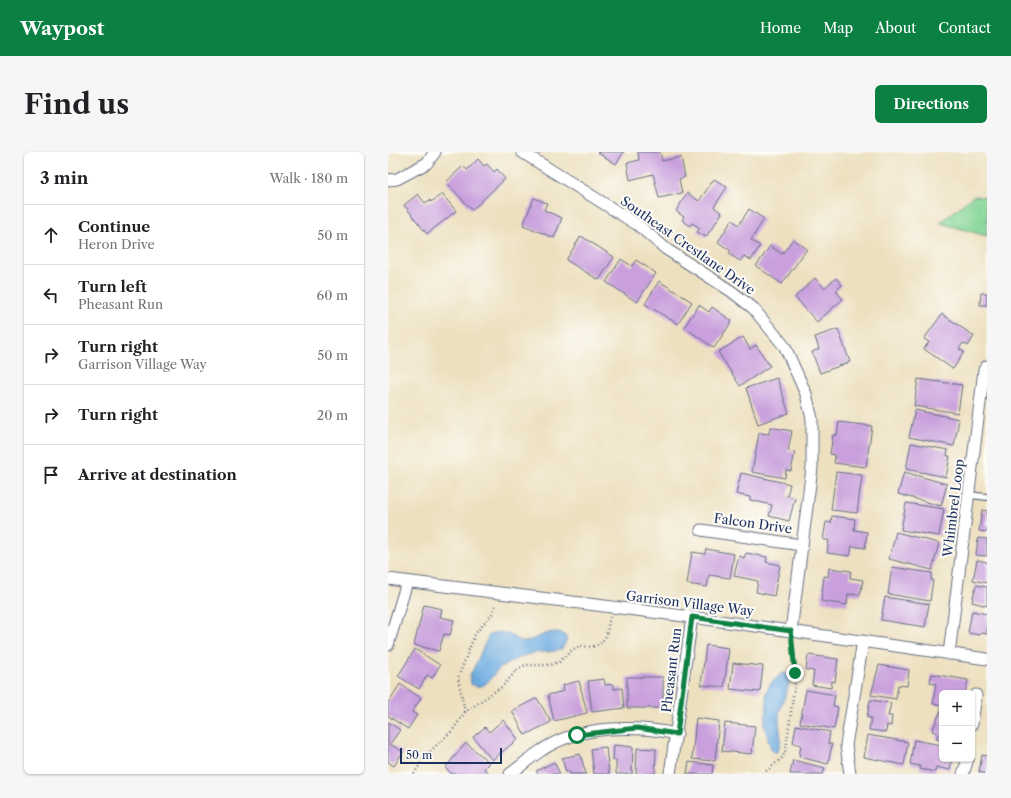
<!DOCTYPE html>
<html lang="en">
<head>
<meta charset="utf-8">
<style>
  :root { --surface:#fff; --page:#f6f6f6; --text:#202124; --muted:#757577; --line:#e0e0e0; --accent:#0b8043 }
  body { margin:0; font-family:"Libre Caslon Text",serif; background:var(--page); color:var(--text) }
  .controls { position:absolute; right:12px; bottom:12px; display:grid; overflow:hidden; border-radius:6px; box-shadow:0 1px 3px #0004 }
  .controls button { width:36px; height:36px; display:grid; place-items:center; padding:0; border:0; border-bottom:1px solid var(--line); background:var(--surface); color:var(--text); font:20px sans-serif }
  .scale { position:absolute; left:12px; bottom:10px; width:102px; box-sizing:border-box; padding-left:4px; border:2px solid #1b2f5e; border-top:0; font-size:11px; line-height:14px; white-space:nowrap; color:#1b2f5e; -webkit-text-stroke:3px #fdfcf7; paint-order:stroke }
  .stop { position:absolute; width:12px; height:12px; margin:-9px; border:3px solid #0b8043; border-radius:50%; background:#fff }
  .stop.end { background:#0b8043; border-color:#fff; box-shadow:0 1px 4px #0008 }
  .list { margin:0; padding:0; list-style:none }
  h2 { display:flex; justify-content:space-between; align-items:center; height:52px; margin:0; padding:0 16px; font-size:17px }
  h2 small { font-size:13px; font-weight:400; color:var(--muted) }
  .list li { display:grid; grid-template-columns:26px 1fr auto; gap:12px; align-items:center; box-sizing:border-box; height:60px; padding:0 16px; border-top:1px solid var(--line) }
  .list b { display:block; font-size:15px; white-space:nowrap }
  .list p { margin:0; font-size:13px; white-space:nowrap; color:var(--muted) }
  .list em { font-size:13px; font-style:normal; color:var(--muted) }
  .icon { flex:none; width:22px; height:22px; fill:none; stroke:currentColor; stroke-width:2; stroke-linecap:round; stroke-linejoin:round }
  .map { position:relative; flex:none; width:599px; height:622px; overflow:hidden; border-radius:6px }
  header { display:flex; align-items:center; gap:24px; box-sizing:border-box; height:56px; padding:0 20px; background:var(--accent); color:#fff }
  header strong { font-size:19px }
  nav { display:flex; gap:22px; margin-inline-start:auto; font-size:14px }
  .intro { display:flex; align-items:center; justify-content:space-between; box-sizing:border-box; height:96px; padding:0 24px }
  h1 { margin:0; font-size:28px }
  .button { padding:10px 18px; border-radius:6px; background:var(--accent); color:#fff; font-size:14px; font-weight:700 }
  main { display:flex; gap:24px; padding:0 24px }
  aside { flex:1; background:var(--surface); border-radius:6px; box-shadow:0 1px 3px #0004 }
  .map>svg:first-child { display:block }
  .green { fill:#83d495; stroke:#4f827a }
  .water { fill:#6dace0; stroke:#446e9f }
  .building { fill:#c9a0dd }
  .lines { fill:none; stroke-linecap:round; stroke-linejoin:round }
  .service-casing { stroke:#646d80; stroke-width:8 }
  .minor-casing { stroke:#646d80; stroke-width:13 }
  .path { stroke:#646d80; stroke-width:2.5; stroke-dasharray:1 3; stroke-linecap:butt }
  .service { stroke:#fff; stroke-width:5.5 }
  .minor { stroke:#fff; stroke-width:11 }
  .route { stroke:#0b8043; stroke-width:5 }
  .labels { text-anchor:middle; stroke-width:4; stroke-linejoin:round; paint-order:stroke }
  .street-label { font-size:13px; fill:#1b2f5e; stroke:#fdfcf7 }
</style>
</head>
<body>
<header>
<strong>Waypost</strong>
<nav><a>Home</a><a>Map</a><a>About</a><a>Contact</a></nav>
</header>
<div class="intro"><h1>Find us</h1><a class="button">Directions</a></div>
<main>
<aside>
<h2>3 min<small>Walk · 180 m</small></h2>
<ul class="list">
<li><svg class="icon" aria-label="ahead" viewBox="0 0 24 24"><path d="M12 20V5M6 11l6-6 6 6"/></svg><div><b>Continue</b><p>Heron Drive</p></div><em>50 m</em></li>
<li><svg class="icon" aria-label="left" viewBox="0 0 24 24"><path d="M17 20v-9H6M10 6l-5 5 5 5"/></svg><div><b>Turn left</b><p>Pheasant Run</p></div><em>60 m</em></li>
<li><svg class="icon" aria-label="right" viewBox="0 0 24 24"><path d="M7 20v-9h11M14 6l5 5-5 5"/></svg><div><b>Turn right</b><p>Garrison Village Way</p></div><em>50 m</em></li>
<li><svg class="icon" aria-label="right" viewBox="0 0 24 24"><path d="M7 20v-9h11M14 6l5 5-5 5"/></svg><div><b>Turn right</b></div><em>20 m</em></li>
<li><svg class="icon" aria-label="arrive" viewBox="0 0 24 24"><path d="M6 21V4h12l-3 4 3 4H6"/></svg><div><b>Arrive at destination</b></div></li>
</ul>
</aside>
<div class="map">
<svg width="599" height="622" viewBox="0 0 599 622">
  <rect width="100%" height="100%" fill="#fdfcf7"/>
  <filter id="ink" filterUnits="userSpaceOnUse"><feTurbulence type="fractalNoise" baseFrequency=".025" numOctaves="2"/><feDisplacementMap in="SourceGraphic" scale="8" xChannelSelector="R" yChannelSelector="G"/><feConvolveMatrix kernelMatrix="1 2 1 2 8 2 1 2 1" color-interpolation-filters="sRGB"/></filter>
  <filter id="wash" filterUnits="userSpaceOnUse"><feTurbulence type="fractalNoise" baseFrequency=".012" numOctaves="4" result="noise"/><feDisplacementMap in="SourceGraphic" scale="16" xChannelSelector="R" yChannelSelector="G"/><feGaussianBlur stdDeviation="0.9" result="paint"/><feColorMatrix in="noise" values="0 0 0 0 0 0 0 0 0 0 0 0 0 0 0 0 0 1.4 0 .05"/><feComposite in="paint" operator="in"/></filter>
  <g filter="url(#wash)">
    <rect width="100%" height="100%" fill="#ede0bf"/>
    <!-- green -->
    <path class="green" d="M 585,44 L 599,45 L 599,84 L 552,71 Z"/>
    <!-- water -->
    <path class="water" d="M 109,480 C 126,480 124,488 137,490 C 148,487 172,471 179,487 L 174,497 C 164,501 156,499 146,501 C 135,503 124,509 114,515 C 103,521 99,541 83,532 L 82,524 L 101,483 Z
      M 394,521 L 399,522 L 402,527 C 400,540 391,554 391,566 C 391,579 396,588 389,600 L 386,600 L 383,597 L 376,572 L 379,557 L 378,541 L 383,531 Z"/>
    <g id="blocks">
      <!-- building -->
      <path class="building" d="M 209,0 L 236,0 L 228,12 Z
        M 250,0 L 272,0 L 274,9 L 293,5 L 297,25 L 291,27 L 294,41 L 271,46 L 265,22 L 242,28 L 239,11 L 251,8 Z
        M 90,7 L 96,14 L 99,12 L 106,20 L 109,17 L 117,27 L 84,58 L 58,30 L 75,14 L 79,18 Z
        M 326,27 L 339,35 L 326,55 L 334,61 L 318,85 L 309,80 L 312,76 L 304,71 L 302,74 L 294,68 L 296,65 L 288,59 L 299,41 L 311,49 Z
        M 30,42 L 37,51 L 42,48 L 43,50 L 54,42 L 68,59 L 39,82 L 16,53 Z
        M 146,46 L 159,51 L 156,58 L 174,66 L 166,86 L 135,73 Z
        M 361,57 L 376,67 L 363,88 L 372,94 L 363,108 L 356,104 L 352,109 L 341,102 L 343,99 L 330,90 L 344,68 L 351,73 Z
        M 193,84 L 226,105 L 211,128 L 178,108 Z
        M 405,87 L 419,97 L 394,132 L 368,114 L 382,94 L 394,102 Z
        M 233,107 L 244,114 L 248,108 L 268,121 L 249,150 L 218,130 Z
        M 427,126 L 436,136 L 448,126 L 454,133 L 448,139 L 455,147 L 429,170 L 407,145 Z
        M 271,129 L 304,150 L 290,172 L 257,152 Z
        M 593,141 L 599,141 L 599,153 L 592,153 Z
        M 311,153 L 321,160 L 324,155 L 344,169 L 326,196 L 296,175 Z
        M 554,162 L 586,184 L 580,194 L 575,191 L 571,197 L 576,200 L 565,217 L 536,197 L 541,190 L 536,187 Z
        M 450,177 L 462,210 L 432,221 L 424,200 L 431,197 L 427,185 Z
        M 355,185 L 362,197 L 368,193 L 382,214 L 352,234 L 330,200 Z
        M 389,226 L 401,261 L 370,272 L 358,236 Z
        M 530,227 L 574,233 L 570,261 L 526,254 Z
        M 527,258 L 571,267 L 566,294 L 521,285 Z
        M 451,270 L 484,274 L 478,315 L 446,311 L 447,303 L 442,302 L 445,283 L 449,283 Z
        M 382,275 L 404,279 L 400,299 L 407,300 L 403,319 L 398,318 L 397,326 L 364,320 L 371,281 L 381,282 Z
        M 523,291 L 560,298 L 559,304 L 562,304 L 558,325 L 518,317 Z
        M 448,320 L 474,323 L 469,361 L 443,358 Z
        M 516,320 L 559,332 L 553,354 L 510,342 Z
        M 353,321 L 402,332 L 399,344 L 407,346 L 401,369 L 381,364 L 384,353 L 362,348 L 362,345 L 348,342 Z
        M 518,351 L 556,357 L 551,384 L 513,378 Z
        M 594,358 L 599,359 L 599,380 L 591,379 Z
        M 444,364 L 467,367 L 466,378 L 479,380 L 477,396 L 464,394 L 462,404 L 439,401 L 441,388 L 435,388 L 438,370 L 443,371 Z
        M 508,380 L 551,391 L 544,418 L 501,407 Z
        M 590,386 L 599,387 L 599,404 L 588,403 Z
        M 318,397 L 346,402 L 342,426 L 321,423 L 319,435 L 299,432 L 304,400 L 317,402 Z
        M 358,401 L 379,405 L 378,410 L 392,413 L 386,444 L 368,440 L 370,429 L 346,424 L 351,404 L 356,406 Z
        M 589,408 L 599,410 L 599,431 L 585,428 Z
        M 504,415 L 544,421 L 543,428 L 545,428 L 542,449 L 500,442 Z
        M 441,416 L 463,419 L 462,426 L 475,428 L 472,443 L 460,442 L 459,453 L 433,449 L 436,424 L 440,425 Z
        M 588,433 L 599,435 L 599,454 L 584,450 Z
        M 497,445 L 541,452 L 537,475 L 493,468 Z
        M 36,453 L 54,457 L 52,465 L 66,468 L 62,483 L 56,482 L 51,499 L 26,493 Z
        M 584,459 L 599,462 L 599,482 L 593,481 L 592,483 L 580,481 Z
        M 318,493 L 341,496 L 336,535 L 313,533 Z
        M 27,497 L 52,513 L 44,526 L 39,523 L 31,537 L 10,524 Z
        M 420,503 L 450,507 L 447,530 L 444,529 L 443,536 L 424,533 L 426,519 L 418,518 Z
        M 345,511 L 375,514 L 372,540 L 342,537 Z
        M 491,513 L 521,518 L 519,534 L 510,533 L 508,547 L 483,543 Z
        M 544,522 L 580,528 L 577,541 L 554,541 L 554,553 L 545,552 L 548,532 L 542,531 Z
        M 239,525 L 275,525 L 275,556 L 239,556 Z
        M 216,527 L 217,533 L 226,532 L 226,537 L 234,536 L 236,556 L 204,560 L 200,529 Z
        M 191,529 L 199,561 L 166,569 L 160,543 L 176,539 L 175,533 Z
        M 12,532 L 33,546 L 24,560 L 29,563 L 20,577 L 0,564 L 0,551 Z
        M 418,538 L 447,543 L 445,554 L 450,555 L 446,577 L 412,571 Z
        M 149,546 L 163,570 L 137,583 L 124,559 Z
        M 482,548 L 503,551 L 500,564 L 504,564 L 503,574 L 499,573 L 498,580 L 481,578 L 483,566 L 479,565 Z
        M 554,556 L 554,588 L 548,587 L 550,581 L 544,579 Z
        M 308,566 L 331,569 L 327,609 L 304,607 Z
        M 115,568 L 130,587 L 104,608 L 85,585 L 97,575 L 101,580 Z
        M 0,570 L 12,578 L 2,592 L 15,600 L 6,614 L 0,610 Z
        M 337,571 L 367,574 L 364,602 L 334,599 Z
        M 408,573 L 442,580 L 440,592 L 444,592 L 440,612 L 411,605 L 413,593 L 405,591 Z
        M 480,583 L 520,590 L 516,613 L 476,605 Z
        M 526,588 L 554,593 L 554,607 L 564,607 L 562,618 L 548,615 L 547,620 L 532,617 L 532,614 L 522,612 Z
        M 78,591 L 101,610 L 96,617 L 99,619 L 96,622 L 64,622 L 57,616 Z
        M 226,593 L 245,595 L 244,622 L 228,622 L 228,608 L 225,608 Z
        M 218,595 L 221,622 L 206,622 L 203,597 Z
        M 249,596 L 268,597 L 267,622 L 248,622 Z
        M 192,602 L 198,622 L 182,622 L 181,619 L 178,620 L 174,606 Z
        M 594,603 L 599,604 L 599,622 L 591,620 Z
        M 405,608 L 437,616 L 435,622 L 402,622 Z
        M 166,610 L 172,622 L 150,622 L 148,619 Z
        M 301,610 L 325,613 L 324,622 L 299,622 Z"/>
    </g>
  </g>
  <g filter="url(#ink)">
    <use href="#blocks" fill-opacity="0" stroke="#646d80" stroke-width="1"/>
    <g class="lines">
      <defs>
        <path id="service" d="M 581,343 L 599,345"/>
        <path id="minor" d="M 134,0 L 250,73 L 278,97 L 343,139 L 365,156 L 397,195 L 418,242 L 424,267 L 424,316 L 403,479
          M 0,28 L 9,27 L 39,11 L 47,0
          M 313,378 L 413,393
          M 0,427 L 304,465 L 599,507
          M 0,493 L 19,430
          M 561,502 L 596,218 L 599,214
          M 584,572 L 588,543
          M 122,622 C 133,614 143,605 154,598 C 191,573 247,573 289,582
          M 282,622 L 304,465
          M 462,622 L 458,593 L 475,489
          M 575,622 L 580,607"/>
      </defs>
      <!-- service casing -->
      <use href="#service" class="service-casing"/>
      <!-- minor casing -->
      <use href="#minor" class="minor-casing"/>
      <!-- path -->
      <path class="path" d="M 77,560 L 70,526 L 87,482 L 105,461 L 108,451
        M 26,622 L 38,603 L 65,578 L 77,560 L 115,534 L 129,518 L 137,513 L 162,513 L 171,510 L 185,497 L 193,494 L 204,495 L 212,492 L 218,484 L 222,465
        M 375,622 L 395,605 L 398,597 L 407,530 L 404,491"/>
      <!-- service -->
      <use href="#service" class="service"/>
      <!-- minor -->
      <use href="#minor" class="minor"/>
    </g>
  </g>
  <g class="lines" filter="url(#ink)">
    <!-- route -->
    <path class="route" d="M 189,583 L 249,576 L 289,582 L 304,465 L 403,479 L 407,521"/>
  </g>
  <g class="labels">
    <!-- street labels -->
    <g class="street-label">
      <text transform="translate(300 93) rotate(35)" y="5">Southeast Crestlane Drive</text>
      <text transform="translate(565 356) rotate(-83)" y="5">Whimbrel Loop</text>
      <text transform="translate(365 371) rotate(8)" y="5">Falcon Drive</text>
      <text transform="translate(302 451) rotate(7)" y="5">Garrison Village Way</text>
      <text transform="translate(283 518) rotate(-83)" y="5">Pheasant Run</text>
    </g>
  </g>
</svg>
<div class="controls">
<button>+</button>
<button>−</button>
</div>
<div class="scale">50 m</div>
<div class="stop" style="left:189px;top:583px"></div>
<div class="stop end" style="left:407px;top:521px"></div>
</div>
</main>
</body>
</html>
